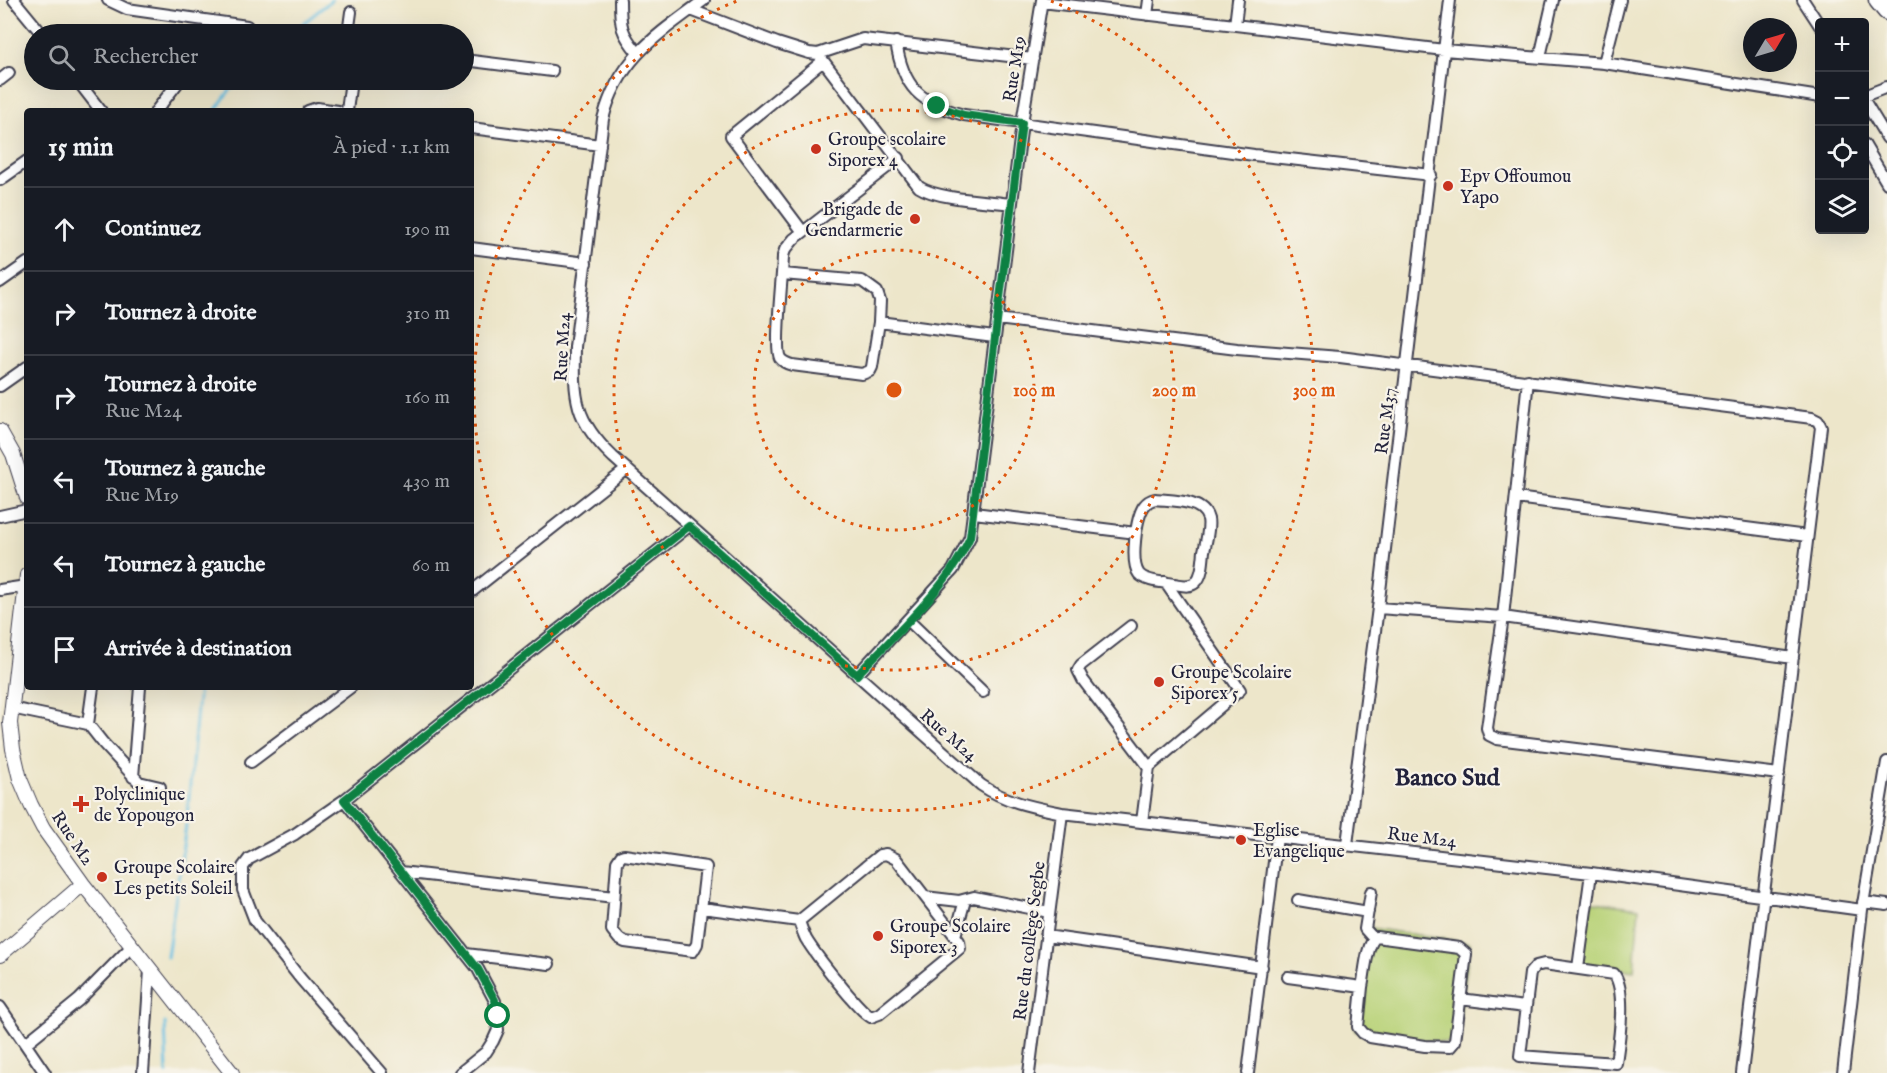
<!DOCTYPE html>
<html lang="fr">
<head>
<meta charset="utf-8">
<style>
  :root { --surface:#171b24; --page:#20242c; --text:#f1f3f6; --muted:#9ea1a6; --line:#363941 }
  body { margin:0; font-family:"IM FELL English",serif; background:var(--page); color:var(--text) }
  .controls { position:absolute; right:18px; top:18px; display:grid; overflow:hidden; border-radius:6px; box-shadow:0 6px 24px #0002 }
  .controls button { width:54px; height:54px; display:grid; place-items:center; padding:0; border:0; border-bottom:2px solid var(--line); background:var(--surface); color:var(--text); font:30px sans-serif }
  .compass { position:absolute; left:1743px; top:18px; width:54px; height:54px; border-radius:50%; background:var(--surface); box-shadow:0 6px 24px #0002; rotate:52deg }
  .stop { position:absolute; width:18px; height:18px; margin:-14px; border:4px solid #0b8043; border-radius:50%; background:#fff }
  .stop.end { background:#0b8043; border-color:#fff; box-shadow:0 2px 6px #0008 }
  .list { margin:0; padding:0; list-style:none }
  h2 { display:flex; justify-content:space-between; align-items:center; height:78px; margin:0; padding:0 24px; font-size:26px }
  h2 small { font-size:20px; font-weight:400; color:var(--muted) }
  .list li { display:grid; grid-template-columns:39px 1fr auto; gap:18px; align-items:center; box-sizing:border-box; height:84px; padding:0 24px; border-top:2px solid var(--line) }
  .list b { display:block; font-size:22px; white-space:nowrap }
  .list p { margin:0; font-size:20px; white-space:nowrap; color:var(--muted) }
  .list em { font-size:20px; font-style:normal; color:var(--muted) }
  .icon { flex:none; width:33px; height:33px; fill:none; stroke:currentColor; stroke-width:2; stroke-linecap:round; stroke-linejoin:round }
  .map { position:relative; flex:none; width:1887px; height:1073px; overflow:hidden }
  .search { position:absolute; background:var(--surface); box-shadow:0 6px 24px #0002; left:24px; top:24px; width:450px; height:66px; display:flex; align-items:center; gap:15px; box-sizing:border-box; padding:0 21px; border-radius:33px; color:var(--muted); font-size:22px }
  .panel { position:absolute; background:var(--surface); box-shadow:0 6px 24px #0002; left:24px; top:108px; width:450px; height:582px; border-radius:6px }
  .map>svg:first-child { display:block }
  .green { fill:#b8d277; stroke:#6d7a59; stroke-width:1.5 }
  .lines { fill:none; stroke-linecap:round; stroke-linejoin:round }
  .stream { stroke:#66c0e3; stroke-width:3 }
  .street-casing { stroke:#403f50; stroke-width:14 }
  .secondary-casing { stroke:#403f50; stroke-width:16 }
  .highway-casing { stroke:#403f50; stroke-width:21 }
  .street { stroke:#fff; stroke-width:10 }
  .secondary { stroke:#fff; stroke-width:14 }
  .highway { stroke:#fff; stroke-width:18 }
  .route { stroke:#0b8043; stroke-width:8 }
  .ring { fill:none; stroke:#de560e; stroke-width:3; stroke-dasharray:3 6 }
  .poi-dot { fill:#c8321e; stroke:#f7f3e8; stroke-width:2 }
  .labels { text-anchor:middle; stroke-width:4.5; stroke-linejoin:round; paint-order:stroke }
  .street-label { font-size:18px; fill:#22223b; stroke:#f7f3e8 }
  .poi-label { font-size:18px; fill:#22223b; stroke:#f7f3e8; text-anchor:start }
  .district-label { font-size:24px; font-weight:bold; fill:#22223b; stroke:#f7f3e8 }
  .centre { fill:#de560e; stroke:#f7f3e8; stroke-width:3 }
  .ring-label { font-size:18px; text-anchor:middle; font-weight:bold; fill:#de560e; stroke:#f7f3e8; stroke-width:4.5; stroke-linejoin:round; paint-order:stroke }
</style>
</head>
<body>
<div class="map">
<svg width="1887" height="1073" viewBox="0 0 1887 1073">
  <rect width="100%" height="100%" fill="#f7f3e8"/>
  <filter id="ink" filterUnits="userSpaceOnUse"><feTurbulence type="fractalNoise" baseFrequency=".0167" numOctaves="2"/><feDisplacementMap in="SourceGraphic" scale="12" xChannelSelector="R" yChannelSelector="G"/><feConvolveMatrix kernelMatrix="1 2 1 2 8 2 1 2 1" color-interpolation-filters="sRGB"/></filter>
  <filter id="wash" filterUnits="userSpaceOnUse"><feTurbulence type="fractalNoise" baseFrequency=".008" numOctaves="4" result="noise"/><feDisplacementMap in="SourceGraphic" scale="24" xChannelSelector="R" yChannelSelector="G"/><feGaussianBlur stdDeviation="1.35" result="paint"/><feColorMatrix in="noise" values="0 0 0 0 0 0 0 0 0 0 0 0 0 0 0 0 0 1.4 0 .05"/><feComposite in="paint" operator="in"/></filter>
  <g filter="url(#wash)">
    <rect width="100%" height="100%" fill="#ede6ca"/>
    <!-- green -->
    <path class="green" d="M 1587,901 L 1639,908 L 1634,971 L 1582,964 Z
      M 1370,928 L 1470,943 L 1456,1044 L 1355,1031 Z"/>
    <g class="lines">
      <!-- stream -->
      <path class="stream" d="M 290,34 L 332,0
        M 215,111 L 230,90 L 242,80
        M 167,957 L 187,819 L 199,687
        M 165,1023 L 167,1073"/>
    </g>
  </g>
  <g filter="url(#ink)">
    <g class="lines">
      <defs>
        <path id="street" d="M 14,0 L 42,34
          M 108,0 L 127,9 L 247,26
          M 620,0 C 620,26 621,33 638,53
          M 704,0 C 657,35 618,59 603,119 L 575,347 C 574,398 574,420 613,457 L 981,785 C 1006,802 1033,807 1062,813 L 1591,873 L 1862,910
          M 1803,0 L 1820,26
          M 1042,2 L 1444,50 L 1604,63 L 1820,97
          M 691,10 L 777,43 L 809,53 L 818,54 L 863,39 L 1033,59
          M 1147,15 L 1149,0
          M 1235,25 L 1238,0
          M 206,34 L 213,21
          M 348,34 L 351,12
          M 896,42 C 903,88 920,103 964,115 L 1254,155 L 1431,175
          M 818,54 L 919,187 C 937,199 988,201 1011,204
          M 1540,57 L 1553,0
          M 464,60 L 552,71
          M 1604,63 L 1620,0
          M 0,80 L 9,73
          M 77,80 L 101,111
          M 1864,96 L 1887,87
          M 1864,100 L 1887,138
          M 156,111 L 180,80
          M 308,111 L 317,108 L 338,111
          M 347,111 L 351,80
          M 471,128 L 600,145
          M 1864,144 L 1887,183
          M 0,180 L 27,161
          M 803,232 L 731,136 L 823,61
          M 471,248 L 586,263
          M 783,274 L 862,281 L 877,292 L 880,301 L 879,322 L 872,367 L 870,371 L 862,374 L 792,365 C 788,364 783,362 780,358 C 774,347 783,273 783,256 L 785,250 L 794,239 L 899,158
          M 0,282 L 27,263
          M 997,319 L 1237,349 L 1340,357 L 1812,418 L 1818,421 L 1821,427 L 1742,1073
          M 879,322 L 994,337
          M 1528,380 L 1503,617 L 1487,728 L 1489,735 L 1497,739 L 1779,774
          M 0,386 L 27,367
          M 1516,498 L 1807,536
          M 1155,499 C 1171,501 1203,499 1208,519 C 1210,528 1206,542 1204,551 C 1203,560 1203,575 1196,582 C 1190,588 1181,585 1174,584 C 1164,582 1146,582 1139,574 C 1130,562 1136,518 1144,506 C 1147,502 1150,500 1155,499 Z
          M 974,513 L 1136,533
          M 0,516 L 27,510
          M 0,590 L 26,586
          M 471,592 L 627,469
          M 1378,608 L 1503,617 L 1793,658
          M 908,620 L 983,692
          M 1131,626 L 1081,665 L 1078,670 L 1083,680 L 1149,767
          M 857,675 L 953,570 L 970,537 L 1022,123 L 1042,0
          M 93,687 L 88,724 L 103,743 L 139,782 L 160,787
          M 11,708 L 88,724
          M 251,762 L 351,687
          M 133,777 L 140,687
          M 344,800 L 478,969 L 495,1001 L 498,1030 L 493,1041 L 486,1052 L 460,1073
          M 1142,822 L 1149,767 L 1240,690 L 1165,582
          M 1347,844 L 1378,608 L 1450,0
          M 624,855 L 706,867 L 697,944 L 693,951 L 625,942 L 619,939 L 612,930 L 617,862 L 621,856 Z
          M 401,872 L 614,897
          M 1371,892 L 1365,929 L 1373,938
          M 925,897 L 959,901 L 974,897 L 1049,912
          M 1298,900 L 1368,912
          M 1863,902 L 1887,905
          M 702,908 L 799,921 L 880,855 L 886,854 L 896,859 L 959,941 L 960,948 L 879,1014 L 871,1017 C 858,1010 815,954 806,939 C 803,933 801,927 799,921
          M 955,936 L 965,900
          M 1046,936 L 1262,967
          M 466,954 L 549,964
          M 1544,964 L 1614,974 C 1627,991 1619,1042 1616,1063 L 1520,1056 L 1530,973 L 1536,966 Z
          M 1578,968 L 1591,873
          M 1288,977 L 1362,987 L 1358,1027 L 1363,1033 L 1370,1037 L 1425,1046 L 1450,1047 L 1455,1041 L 1466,954 L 1459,948 L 1376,937 C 1366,944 1365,974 1362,987
          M 1460,999 L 1525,1007
          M 0,1007 L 45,1073
          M 26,1043 L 79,1000 L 131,947
          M 143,1073 L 150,970
          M 382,1073 L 300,978 L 255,921 L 243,890 L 243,867 L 249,859 L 295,834 L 344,800 L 689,526
          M 1029,1073 L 1062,813
          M 1248,1073 L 1277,837
          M 1843,1073 L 1862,910 L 1887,762"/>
        <path id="secondary" d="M 0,431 L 13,454 L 27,498
          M 27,575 L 10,723 L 13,749 L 20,779 L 31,805 L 43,828 L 83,884 L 232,1073
          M 0,955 L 83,884"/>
        <path id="highway" d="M 1878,0 L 1887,11"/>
      </defs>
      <!-- street casing -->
      <use href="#street" class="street-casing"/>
      <!-- secondary casing -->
      <use href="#secondary" class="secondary-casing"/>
      <!-- highway casing -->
      <use href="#highway" class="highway-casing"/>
      <!-- street -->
      <use href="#street" class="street"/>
      <!-- secondary -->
      <use href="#secondary" class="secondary"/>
      <!-- highway -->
      <use href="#highway" class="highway"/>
    </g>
  </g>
  <g class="lines" filter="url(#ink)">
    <!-- route -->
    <path class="route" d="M 498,1016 L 495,1000 L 478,969 L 344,800 L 689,526 L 857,675 C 895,634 948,588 970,537 L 1022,123 L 964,115 L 937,106"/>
  </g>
  <!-- distance rings -->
  <g class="ring">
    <circle cx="894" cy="390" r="140"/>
    <circle cx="894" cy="390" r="280"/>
    <path d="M1051 1A420 420 0 1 1 737 1"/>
  </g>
  <!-- markers -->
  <g class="poi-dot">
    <circle cx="816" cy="149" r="6"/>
    <circle cx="1448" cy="186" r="6"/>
    <circle cx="915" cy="219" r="6"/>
    <circle cx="1159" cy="682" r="6"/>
    <path d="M78 795h6v6h6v6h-6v6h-6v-6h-6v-6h6z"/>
    <circle cx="1241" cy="840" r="6"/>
    <circle cx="102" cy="877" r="6"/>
    <circle cx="878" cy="936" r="6"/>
  </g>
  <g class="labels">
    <!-- street labels -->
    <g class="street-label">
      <text transform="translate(1014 69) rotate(-81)" y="6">Rue M19</text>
      <text transform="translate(562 347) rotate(-87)" y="6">Rue M24</text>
      <text transform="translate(1385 421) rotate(-83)" y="6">Rue M37</text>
      <text transform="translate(949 735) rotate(41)" y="6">Rue M24</text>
      <text transform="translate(1422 837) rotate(7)" y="6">Rue M24</text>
      <text transform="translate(73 838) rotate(56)" y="6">Rue M2</text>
      <text transform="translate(1029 941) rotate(-83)" y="6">Rue du collège Segbe</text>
    </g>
    <!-- poi labels -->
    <g class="poi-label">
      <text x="828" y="145">Groupe scolaire<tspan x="828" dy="21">Siporex 4</tspan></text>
      <text x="1460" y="182">Epv Offoumou<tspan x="1460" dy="21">Yapo</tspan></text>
      <text x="903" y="215" text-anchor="end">Brigade de<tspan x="903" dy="21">Gendarmerie</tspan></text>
      <text x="1171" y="678">Groupe Scolaire<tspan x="1171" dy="21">Siporex 5</tspan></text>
      <text x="94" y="800">Polyclinique<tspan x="94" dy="21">de Yopougon</tspan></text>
      <text x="1253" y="836">Eglise<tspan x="1253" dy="21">Evangelique</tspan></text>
      <text x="114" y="873">Groupe Scolaire<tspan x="114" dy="21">Les petits Soleil</tspan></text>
      <text x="890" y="932">Groupe Scolaire<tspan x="890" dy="21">Siporex 3</tspan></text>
    </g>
    <!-- district labels -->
    <g class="district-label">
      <text x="1447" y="785">Banco Sud</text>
    </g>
  </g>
  <circle cx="894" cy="390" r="9" class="centre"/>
  <g class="ring-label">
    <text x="1034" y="396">100 m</text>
    <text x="1174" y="396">200 m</text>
    <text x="1314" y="396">300 m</text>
  </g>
</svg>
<div class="controls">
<button>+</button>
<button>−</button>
<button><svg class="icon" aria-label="locate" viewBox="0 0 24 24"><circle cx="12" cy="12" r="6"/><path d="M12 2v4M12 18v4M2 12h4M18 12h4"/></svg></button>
<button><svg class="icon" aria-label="layers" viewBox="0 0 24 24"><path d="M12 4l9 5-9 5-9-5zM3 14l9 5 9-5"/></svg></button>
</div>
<svg class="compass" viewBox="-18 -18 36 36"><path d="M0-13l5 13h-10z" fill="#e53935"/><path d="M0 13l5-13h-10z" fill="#9ea1a6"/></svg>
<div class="stop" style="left:498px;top:1016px"></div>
<div class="stop end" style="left:937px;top:106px"></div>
<div class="search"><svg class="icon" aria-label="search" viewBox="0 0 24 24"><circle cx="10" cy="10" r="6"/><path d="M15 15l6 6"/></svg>Rechercher</div>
<section class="panel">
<h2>15 min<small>À pied · 1.1 km</small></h2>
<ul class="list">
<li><svg class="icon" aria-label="ahead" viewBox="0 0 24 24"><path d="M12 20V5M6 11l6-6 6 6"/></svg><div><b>Continuez</b></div><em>190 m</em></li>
<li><svg class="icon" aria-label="right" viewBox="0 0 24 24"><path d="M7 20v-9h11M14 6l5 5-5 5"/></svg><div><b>Tournez à droite</b></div><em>310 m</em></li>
<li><svg class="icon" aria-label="right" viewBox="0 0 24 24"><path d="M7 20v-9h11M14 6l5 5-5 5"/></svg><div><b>Tournez à droite</b><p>Rue M24</p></div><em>160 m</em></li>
<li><svg class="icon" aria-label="left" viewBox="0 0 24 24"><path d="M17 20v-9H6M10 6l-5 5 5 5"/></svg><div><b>Tournez à gauche</b><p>Rue M19</p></div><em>430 m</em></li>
<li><svg class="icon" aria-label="left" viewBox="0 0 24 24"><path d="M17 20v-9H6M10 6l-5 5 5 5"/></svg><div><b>Tournez à gauche</b></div><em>60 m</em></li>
<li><svg class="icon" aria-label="arrive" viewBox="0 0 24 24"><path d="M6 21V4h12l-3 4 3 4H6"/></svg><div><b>Arrivée à destination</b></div></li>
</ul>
</section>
</div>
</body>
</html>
